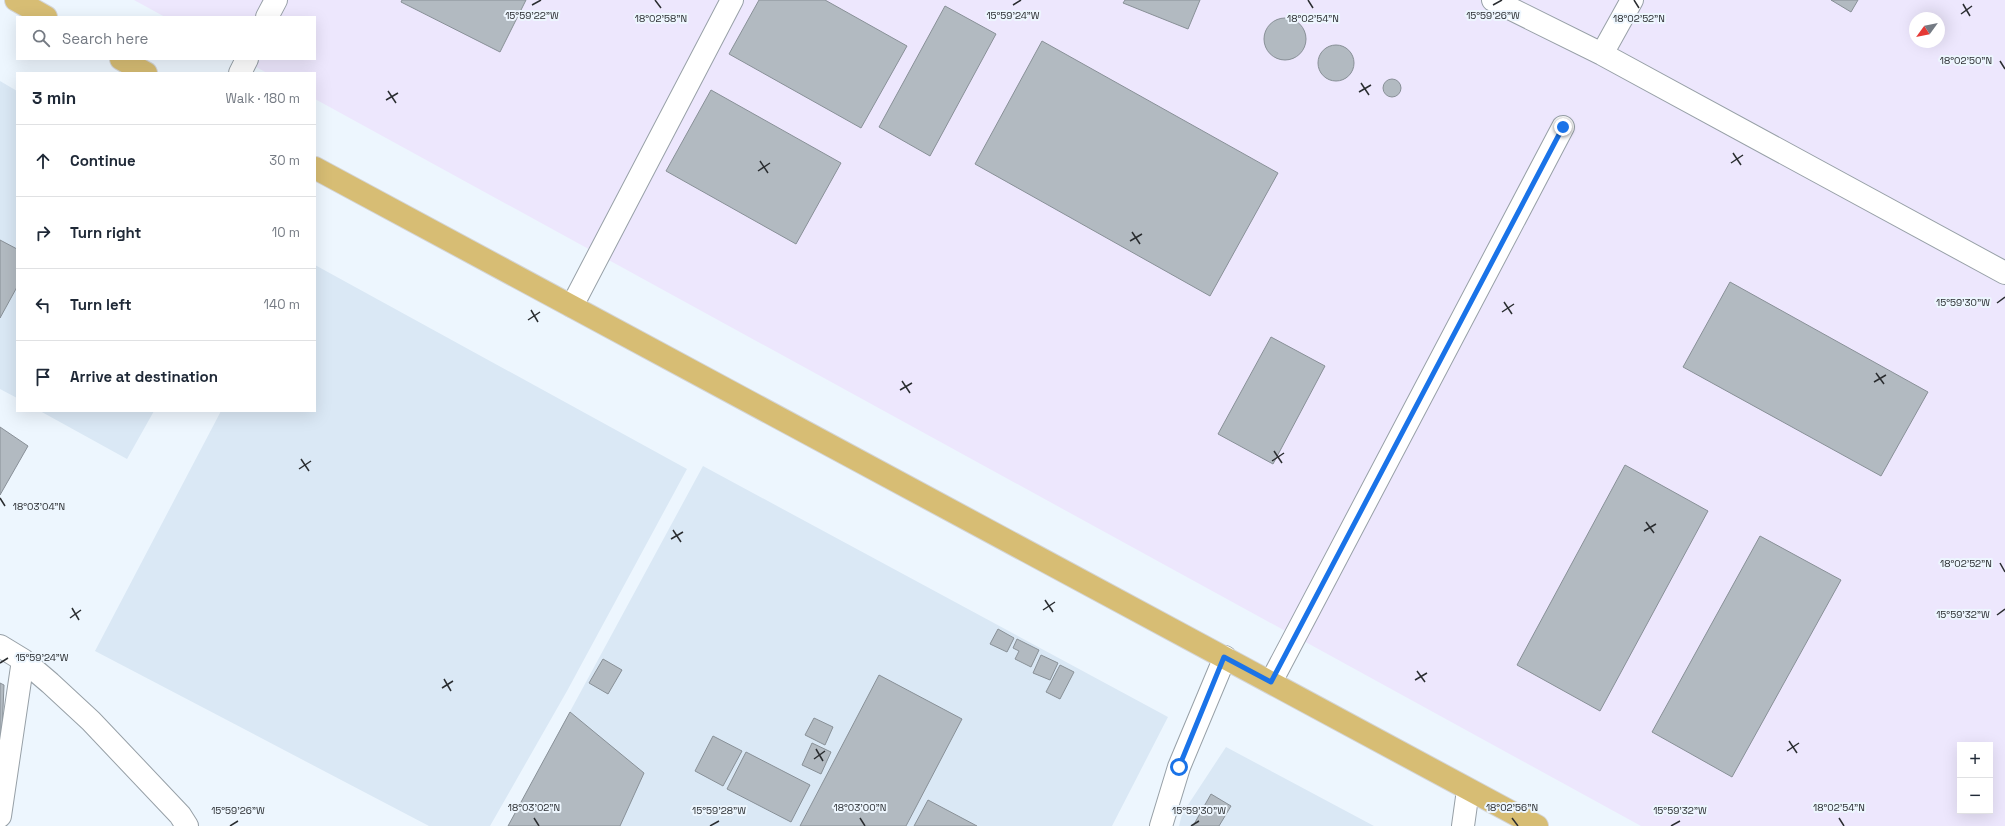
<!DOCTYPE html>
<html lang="en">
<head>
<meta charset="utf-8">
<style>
  :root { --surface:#fff; --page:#f2f2f3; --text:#1f2937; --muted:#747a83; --line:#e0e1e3 }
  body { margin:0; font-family:"Space Grotesk",sans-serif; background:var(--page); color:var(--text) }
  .controls { position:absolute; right:12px; bottom:12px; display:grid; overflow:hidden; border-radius:0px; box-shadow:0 4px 16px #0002 }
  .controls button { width:36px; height:36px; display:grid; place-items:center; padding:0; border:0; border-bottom:1px solid var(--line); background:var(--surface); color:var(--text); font:20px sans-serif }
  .compass { position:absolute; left:1909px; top:12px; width:36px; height:36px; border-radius:50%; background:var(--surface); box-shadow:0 4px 16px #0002; rotate:237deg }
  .stop { position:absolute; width:12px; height:12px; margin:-9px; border:3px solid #1a73e8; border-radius:50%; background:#fff }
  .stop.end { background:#1a73e8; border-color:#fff; box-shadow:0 1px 4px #0008 }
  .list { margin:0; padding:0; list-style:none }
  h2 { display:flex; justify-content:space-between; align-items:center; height:52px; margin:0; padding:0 16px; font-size:17px }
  h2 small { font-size:13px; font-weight:400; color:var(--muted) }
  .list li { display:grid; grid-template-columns:26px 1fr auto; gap:12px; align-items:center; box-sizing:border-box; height:72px; padding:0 16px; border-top:1px solid var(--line) }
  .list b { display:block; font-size:15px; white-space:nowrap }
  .list em { font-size:13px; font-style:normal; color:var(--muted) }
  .icon { flex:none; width:22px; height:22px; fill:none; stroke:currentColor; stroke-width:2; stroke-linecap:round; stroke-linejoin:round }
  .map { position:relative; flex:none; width:2005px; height:826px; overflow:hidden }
  .search { position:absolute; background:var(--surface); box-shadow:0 4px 16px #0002; left:16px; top:16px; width:300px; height:44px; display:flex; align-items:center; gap:10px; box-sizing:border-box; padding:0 14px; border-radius:0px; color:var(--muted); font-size:15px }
  .panel { position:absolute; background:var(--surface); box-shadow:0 4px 16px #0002; left:16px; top:72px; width:300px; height:340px; border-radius:0px }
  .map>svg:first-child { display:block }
  .built { fill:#dae8f5 }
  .industrial { fill:#ede7fd; fill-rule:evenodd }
  .building { fill:#b2bac1; stroke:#889097 }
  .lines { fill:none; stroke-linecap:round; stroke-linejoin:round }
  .minor-casing { stroke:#97a0a7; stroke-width:24 }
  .major-casing { stroke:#d4d5d6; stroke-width:24 }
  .minor { stroke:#fff; stroke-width:22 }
  .major { stroke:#d7bd74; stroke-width:22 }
  .route { stroke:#1a73e8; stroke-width:5 }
  .ticks { fill:none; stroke:#2a2d30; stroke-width:1.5 }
  .ticks-label { font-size:10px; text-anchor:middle; fill:#2a2d30; stroke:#edf6fe; stroke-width:4; stroke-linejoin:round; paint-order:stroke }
</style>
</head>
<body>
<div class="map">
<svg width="2005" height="826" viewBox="0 0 2005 826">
  <rect width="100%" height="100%" fill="#edf6fe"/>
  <!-- built -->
  <path class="built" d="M 0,81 L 17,91 L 17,398 L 0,389 Z
    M 315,265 L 687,469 L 567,691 L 490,826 L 429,826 L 95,651 L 221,411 L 315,411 Z
    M 40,411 L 154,411 L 127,459 Z
    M 703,466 L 1168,717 L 1112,826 L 508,826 Z
    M 1226,747 L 1374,826 L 1179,826 L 1182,814 Z"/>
  <!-- industrial -->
  <path class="industrial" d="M 134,0 L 2005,0 L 2005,826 L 1641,826 L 315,99 L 315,73 L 267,73 L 242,59 L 315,59 L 315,17 L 165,17 ZM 1915,18 L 1939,18 L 1939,42 L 1915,42 ZM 1960,745 L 1990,745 L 1990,811 L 1960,811 Z"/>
  <!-- building -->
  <path class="building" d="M 402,0 L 526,0 L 500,52 L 401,2 Z
    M 759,0 L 825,0 L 907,46 L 861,128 L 729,54 Z
    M 1125,0 L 1200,0 L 1188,29 L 1123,3 Z
    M 1831,0 L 1858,0 L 1851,12 Z
    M 945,6 L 996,34 L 930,156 L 879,127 Z
    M1264 39a21 21 0 1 1 42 0a21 21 0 1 1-42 0Z
    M 1042,41 L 1278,173 L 1210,296 L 975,164 Z
    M1318 63a18 18 0 1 1 36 0a18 18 0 1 1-36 0Z
    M1383 88a9 9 0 1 1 18 0a9 9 0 1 1-18 0Z
    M 711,90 L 841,163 L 796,244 L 666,171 Z
    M 0,240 L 17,249 L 17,287 L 0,318 Z
    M 1730,282 L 1928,392 L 1881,476 L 1683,367 Z
    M 1271,337 L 1325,366 L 1273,464 L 1218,434 Z
    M 0,427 L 28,446 L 0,495 Z
    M 1625,465 L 1708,511 L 1600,711 L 1517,665 Z
    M 1760,536 L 1841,580 L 1732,777 L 1652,732 Z
    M 998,629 L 1014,638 L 1007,652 L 990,644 Z
    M 1017,639 L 1039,650 L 1031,667 L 1015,659 L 1019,651 L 1013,648 Z
    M 1041,655 L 1058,663 L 1050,680 L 1033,673 Z
    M 603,659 L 622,670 L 608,694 L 589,683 Z
    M 1060,665 L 1074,672 L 1060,699 L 1046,692 Z
    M 879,675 L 962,719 L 906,826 L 800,826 Z
    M 0,683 L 4,685 L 2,733 L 0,733 Z
    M 570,712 L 644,773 L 620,826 L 508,826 Z
    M 814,718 L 833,727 L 825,745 L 805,735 Z
    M 713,736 L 742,751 L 723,786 L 695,771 Z
    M 812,743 L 831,752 L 821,774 L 802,765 Z
    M 746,752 L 810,785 L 791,822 L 727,789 Z
    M 1211,794 L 1231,806 L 1219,826 L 1193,826 Z
    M 928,800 L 977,826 L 914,826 Z"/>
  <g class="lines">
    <defs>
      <path id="minor" d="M 1493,0 L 1602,54 L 2005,273
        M 267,17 L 276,0
        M 1602,54 L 1632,0
        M 240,73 L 247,59
        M 572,306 L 732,0
        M 0,646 L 23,660 L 50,683 L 91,721 L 180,815 L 187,826
        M 1271,682 L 1563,127
        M 0,816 L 23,660
        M 1161,826 L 1179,767 L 1225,657
        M 1463,826 L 1468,790"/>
      <path id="major" d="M 16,0 L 46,17
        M 121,59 L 146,73
        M 315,168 L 1537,826"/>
    </defs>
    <!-- minor casing -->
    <use href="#minor" class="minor-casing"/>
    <!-- major casing -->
    <use href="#major" class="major-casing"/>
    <!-- minor -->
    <use href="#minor" class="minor"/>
    <!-- major -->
    <use href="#major" class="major"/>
  </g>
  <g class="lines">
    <!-- route -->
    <path class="route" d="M 1179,767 L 1224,657 L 1271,682 L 1563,127"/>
  </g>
  <!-- ticks -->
  <path class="ticks" d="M 655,0 L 661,8M 1308,0 L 1313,8M 1634,0 L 1639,8M 1963,4 L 1970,16M 532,5 L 541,0M 1013,5 L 1021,0M 1493,5 L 1502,0M 1961,14 L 1972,6M 2000,61 L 2005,69M 1361,83 L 1369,95M 388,91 L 396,103M 1359,92 L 1371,85M 386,100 L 398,93M 1733,153 L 1741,165M 760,161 L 768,173M 1731,163 L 1743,155M 758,171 L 770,163M 1132,232 L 1140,244M 1130,241 L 1142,234M 1504,302 L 1512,314M 1997,303 L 2005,297M 531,310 L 538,322M 1502,312 L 1514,304M 528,320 L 540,312M 1876,373 L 1884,384M 902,381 L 910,393M 1874,382 L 1886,375M 900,390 L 912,383M 1274,451 L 1282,463M 301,459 L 309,471M 1272,461 L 1284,453M 299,469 L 311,461M 0,498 L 5,506M 1646,522 L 1654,533M 673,530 L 681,542M 1644,531 L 1656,524M 671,539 L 683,532M 2000,563 L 2005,572M 1045,600 L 1053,612M 72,608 L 79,620M 1043,610 L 1055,602M 1997,615 L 2005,609M 70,618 L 81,610M 0,663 L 8,658M 1417,671 L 1425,682M 444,679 L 451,691M 1415,680 L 1427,673M 442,688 L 453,681M 1789,741 L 1797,753M 816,749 L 823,761M 1787,751 L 1799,743M 814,759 L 825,751M 534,818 L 539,826M 860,818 L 865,826M 1512,818 L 1518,826M 1839,818 L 1844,826M 230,826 L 238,821M 710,826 L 719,821M 1191,826 L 1199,821M 1671,826 L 1680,821"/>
  <g class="ticks-label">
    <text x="532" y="19">15°59'22"W</text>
    <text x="1013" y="19">15°59'24"W</text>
    <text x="1493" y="19">15°59'26"W</text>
    <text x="661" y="22">18°02'58"N</text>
    <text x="1313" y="22">18°02'54"N</text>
    <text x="1639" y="22">18°02'52"N</text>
    <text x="1966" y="64">18°02'50"N</text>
    <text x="1963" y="306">15°59'30"W</text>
    <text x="39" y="510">18°03'04"N</text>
    <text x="1966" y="567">18°02'52"N</text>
    <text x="1963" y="618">15°59'32"W</text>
    <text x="42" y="661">15°59'24"W</text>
    <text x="534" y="811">18°03'02"N</text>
    <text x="860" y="811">18°03'00"N</text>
    <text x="1512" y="811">18°02'56"N</text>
    <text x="1839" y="811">18°02'54"N</text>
    <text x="238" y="814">15°59'26"W</text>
    <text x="719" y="814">15°59'28"W</text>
    <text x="1199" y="814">15°59'30"W</text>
    <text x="1680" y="814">15°59'32"W</text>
  </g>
</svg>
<div class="controls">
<button>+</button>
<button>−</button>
</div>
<svg class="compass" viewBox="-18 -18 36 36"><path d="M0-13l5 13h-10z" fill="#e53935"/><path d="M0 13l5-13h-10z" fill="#747a83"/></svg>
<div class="stop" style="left:1179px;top:767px"></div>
<div class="stop end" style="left:1563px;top:127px"></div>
<div class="search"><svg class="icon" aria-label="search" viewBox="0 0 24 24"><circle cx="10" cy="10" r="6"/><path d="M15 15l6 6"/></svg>Search here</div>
<section class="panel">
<h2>3 min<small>Walk · 180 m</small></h2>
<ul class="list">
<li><svg class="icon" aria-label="ahead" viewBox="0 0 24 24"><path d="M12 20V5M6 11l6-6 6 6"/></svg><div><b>Continue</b></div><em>30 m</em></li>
<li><svg class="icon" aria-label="right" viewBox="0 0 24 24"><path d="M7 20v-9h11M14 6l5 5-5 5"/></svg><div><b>Turn right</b></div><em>10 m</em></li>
<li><svg class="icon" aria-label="left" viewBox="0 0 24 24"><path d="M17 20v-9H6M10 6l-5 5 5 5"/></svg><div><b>Turn left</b></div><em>140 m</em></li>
<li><svg class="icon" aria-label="arrive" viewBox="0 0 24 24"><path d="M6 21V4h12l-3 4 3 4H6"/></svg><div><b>Arrive at destination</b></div></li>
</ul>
</section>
</div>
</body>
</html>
